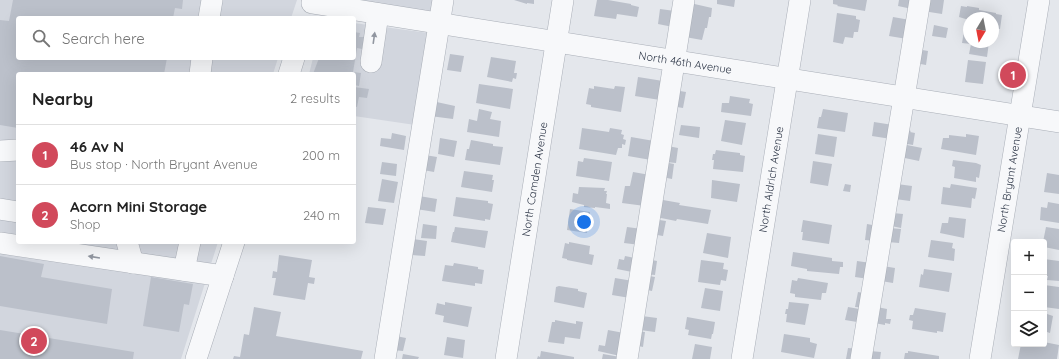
<!DOCTYPE html>
<html lang="en">
<head>
<meta charset="utf-8">
<style>
  :root { --surface:#fff; --page:#f6f6f6; --text:#222; --muted:#767676; --line:#e0e0e0; --accent:#d1495b }
  body { margin:0; font-family:Quicksand,sans-serif; background:var(--page); color:var(--text) }
  .controls { position:absolute; right:12px; bottom:12px; display:grid; overflow:hidden; border-radius:4px; box-shadow:0 4px 16px #0002 }
  .controls button { width:36px; height:36px; display:grid; place-items:center; padding:0; border:0; border-bottom:1px solid var(--line); background:var(--surface); color:var(--text); font:20px sans-serif }
  .compass { position:absolute; left:963px; top:12px; width:36px; height:36px; border-radius:50%; background:var(--surface); box-shadow:0 4px 16px #0002; rotate:190deg }
  .you { position:absolute; left:584px; top:222px; width:14px; height:14px; margin:-10px; border:3px solid #fff; border-radius:50%; background:#1a73e8; box-shadow:0 0 0 6px #1a73e833 }
  .badge { display:grid; place-items:center; width:26px; height:26px; border-radius:50%; background:var(--accent); color:#fff; font-size:13px; font-weight:700 }
  .pin { position:absolute; translate:-50% -50%; border:2px solid #fff; box-shadow:0 1px 4px #0006 }
  .list { margin:0; padding:0; list-style:none }
  h2 { display:flex; justify-content:space-between; align-items:center; height:52px; margin:0; padding:0 16px; font-size:17px }
  h2 small { font-size:13px; font-weight:400; color:var(--muted) }
  .list li { display:grid; grid-template-columns:26px 1fr auto; gap:12px; align-items:center; box-sizing:border-box; height:60px; padding:0 16px; border-top:1px solid var(--line) }
  .list b { display:block; font-size:15px; white-space:nowrap }
  .list p { margin:0; font-size:13px; white-space:nowrap; color:var(--muted) }
  .list em { font-size:13px; font-style:normal; color:var(--muted) }
  .icon { flex:none; width:22px; height:22px; fill:none; stroke:currentColor; stroke-width:2; stroke-linecap:round; stroke-linejoin:round }
  .map { position:relative; flex:none; width:1059px; height:359px; overflow:hidden }
  .search { position:absolute; background:var(--surface); box-shadow:0 4px 16px #0002; left:16px; top:16px; width:340px; height:44px; display:flex; align-items:center; gap:10px; box-sizing:border-box; padding:0 14px; border-radius:4px; color:var(--muted); font-size:15px }
  .panel { position:absolute; background:var(--surface); box-shadow:0 4px 16px #0002; left:16px; top:72px; width:340px; height:172px; border-radius:4px }
  .map>svg:first-child { display:block }
  .built { fill:#d2d6de }
  .building { fill:#bbc0ca }
  .lines { fill:none; stroke-linecap:round; stroke-linejoin:round }
  .minor-casing { stroke:#a9aeb7; stroke-width:22 }
  .minor { stroke:#f7f8fa; stroke-width:21 }
  .oneway { fill:#9196a0 }
  .labels { text-anchor:middle; stroke-width:3; stroke-linejoin:round; paint-order:stroke }
  .street-label { font-size:11px; fill:#2b3445; stroke:#f4f6f9 }
</style>
</head>
<body>
<div class="map">
<svg width="1059" height="359" viewBox="0 0 1059 359">
  <rect width="100%" height="100%" fill="#e4e7ec"/>
  <!-- built -->
  <path class="built" d="M 0,0 L 297,0 L 291,18 L 18,18 L 18,58 L 278,58 L 273,74 L 18,74 L 18,242 L 218,242 L 181,359 L 0,359 Z
    M 342,0 L 440,0 L 437,15 Z
    M 354,23 L 436,34 L 422,126 L 354,116 L 354,74 L 309,74 L 313,58 L 354,58 Z"/>
  <!-- building -->
  <path class="building" d="M 13,0 L 183,0 L 182,9 L 175,8 L 173,18 L 18,18 L 18,58 L 167,58 L 164,74 L 18,74 L 18,128 L 0,125 L 0,20 L 9,21 Z
    M 514,0 L 534,0 L 534,4 L 527,3 L 527,4 Z
    M 597,0 L 608,0 L 631,4 L 631,5 L 639,7 L 637,17 L 617,14 L 616,19 L 594,16 Z
    M 717,0 L 735,0 L 734,7 L 717,4 Z
    M 833,0 L 867,0 L 865,11 L 837,6 L 838,5 L 833,4 Z
    M 899,0 L 914,0 L 912,9 L 898,6 Z
    M 925,0 L 944,0 L 942,14 L 923,11 Z
    M 690,3 L 712,8 L 711,17 L 709,17 L 707,28 L 705,28 L 702,40 L 685,37 Z
    M 961,6 L 967,7 L 967,6 L 979,8 L 979,10 L 996,13 L 996,14 L 1002,15 L 1000,29 L 993,28 L 993,18 L 969,18 L 969,20 L 959,17 Z
    M 660,9 L 675,11 L 673,27 L 658,24 Z
    M 837,13 L 856,16 L 856,19 L 860,20 L 858,32 L 854,32 L 853,38 L 845,37 L 843,44 L 833,42 Z
    M 893,17 L 910,20 L 907,39 L 889,36 Z
    M 934,25 L 948,28 L 946,38 L 932,36 Z
    M 964,31 L 969,32 L 969,42 L 989,42 L 987,57 L 969,54 L 971,44 L 962,43 Z
    M 354,32 L 360,33 L 359,37 L 364,37 L 362,49 L 357,48 L 353,72 L 361,73 L 359,86 L 354,85 L 354,74 L 313,74 L 319,58 L 354,58 Z
    M 917,49 L 928,51 L 926,65 L 915,63 Z
    M 450,54 L 464,56 L 461,72 L 447,70 Z
    M 491,57 L 516,61 L 514,73 L 517,73 L 516,79 L 513,78 L 512,82 L 487,77 Z
    M 968,60 L 986,62 L 983,84 L 965,82 Z
    M 638,77 L 663,81 L 660,100 L 635,96 Z
    M 479,84 L 513,89 L 510,109 L 476,103 Z
    M 594,86 L 614,89 L 615,86 L 625,87 L 621,112 L 591,107 L 591,105 L 586,104 L 589,88 L 594,89 Z
    M 354,87 L 369,89 L 367,98 L 359,97 L 357,107 L 354,106 Z
    M 674,90 L 686,92 L 683,108 L 671,106 Z
    M 730,96 L 750,99 L 749,103 L 753,104 L 751,116 L 721,112 L 722,103 L 729,103 Z
    M 432,101 L 455,106 L 453,119 L 430,116 Z
    M 479,109 L 492,112 L 490,119 L 501,121 L 499,137 L 467,132 L 469,119 L 477,121 Z
    M 823,109 L 848,113 L 845,132 L 817,128 L 819,117 L 821,117 Z
    M 725,120 L 746,123 L 742,145 L 721,141 Z
    M 874,122 L 893,125 L 891,139 L 872,136 Z
    M 681,125 L 700,127 L 699,138 L 679,135 Z
    M 582,128 L 609,132 L 610,128 L 622,130 L 621,134 L 624,135 L 623,139 L 626,140 L 625,145 L 622,144 L 622,148 L 618,148 L 616,155 L 579,149 Z
    M 904,129 L 911,131 L 910,132 L 915,133 L 913,145 L 901,143 Z
    M 392,133 L 406,136 L 404,150 L 380,146 L 381,138 L 391,139 Z
    M 818,134 L 837,137 L 834,157 L 815,154 Z
    M 966,134 L 979,136 L 976,155 L 941,149 L 943,138 L 949,138 L 949,135 L 966,137 Z
    M 631,137 L 654,141 L 651,160 L 628,156 Z
    M 440,138 L 457,141 L 454,157 L 438,154 Z
    M 471,140 L 493,144 L 493,146 L 503,147 L 500,165 L 465,160 L 467,149 L 469,149 Z
    M 902,144 L 922,148 L 919,161 L 900,157 Z
    M 668,146 L 678,148 L 676,163 L 666,162 Z
    M 716,150 L 740,153 L 740,155 L 745,156 L 743,172 L 713,169 L 714,160 L 712,160 L 713,154 L 715,154 Z
    M 425,155 L 437,157 L 434,172 L 423,170 Z
    M 584,158 L 612,162 L 609,181 L 576,176 L 578,161 L 583,162 Z
    M 953,160 L 976,163 L 981,165 L 979,178 L 976,177 L 976,182 L 954,178 L 955,167 L 952,166 Z
    M 813,161 L 832,164 L 828,186 L 810,183 Z
    M 382,162 L 397,164 L 396,176 L 380,174 Z
    M 664,162 L 674,164 L 672,179 L 662,177 Z
    M 464,171 L 493,175 L 492,180 L 494,180 L 492,192 L 461,187 Z
    M 633,172 L 650,175 L 645,206 L 622,203 L 625,186 L 630,186 Z
    M 1047,173 L 1059,175 L 1059,194 L 1044,192 Z
    M 382,179 L 398,182 L 394,203 L 378,201 Z
    M 712,180 L 740,184 L 737,202 L 711,198 Z
    M 845,184 L 851,185 L 850,192 L 843,191 Z
    M 897,184 L 912,186 L 910,201 L 895,199 Z
    M 951,184 L 977,188 L 975,199 L 972,198 L 971,208 L 941,204 L 943,187 L 950,188 Z
    M 579,187 L 605,188 L 604,191 L 607,191 L 606,194 L 607,194 L 606,203 L 610,204 L 610,209 L 595,207 L 595,208 L 584,207 L 584,205 L 572,202 L 573,193 L 578,194 Z
    M 419,196 L 437,199 L 435,212 L 416,209 Z
    M 456,197 L 488,201 L 488,203 L 493,204 L 490,220 L 485,219 L 485,221 L 453,216 Z
    M 663,200 L 680,203 L 679,205 L 711,210 L 708,224 L 677,219 L 676,221 L 656,217 Z
    M 1048,202 L 1059,204 L 1059,223 L 1040,220 L 1041,207 L 1047,208 Z
    M 368,207 L 386,209 L 383,225 L 365,223 Z
    M 570,209 L 590,212 L 587,233 L 567,230 Z
    M 893,213 L 903,214 L 901,228 L 891,226 Z
    M 949,217 L 966,219 L 964,238 L 940,233 L 942,223 L 948,223 Z
    M 653,219 L 666,221 L 663,236 L 651,234 Z
    M 803,220 L 832,225 L 829,244 L 802,240 L 803,232 L 801,232 Z
    M 423,224 L 437,226 L 436,239 L 421,238 Z
    M 867,224 L 878,226 L 875,241 L 865,240 Z
    M 455,227 L 488,231 L 485,248 L 451,242 L 453,232 L 454,232 Z
    M 627,227 L 642,229 L 640,245 L 624,243 Z
    M 1046,227 L 1059,229 L 1059,250 L 1044,247 L 1044,242 L 1043,242 Z
    M 890,228 L 901,229 L 899,243 L 888,242 Z
    M 707,233 L 731,237 L 728,258 L 703,253 Z
    M 413,239 L 427,241 L 425,256 L 411,255 Z
    M 931,240 L 953,243 L 952,248 L 955,249 L 954,261 L 928,257 Z
    M 569,242 L 590,246 L 589,254 L 594,255 L 592,265 L 567,260 L 567,259 L 562,258 L 565,243 L 569,244 Z
    M 793,252 L 832,258 L 832,261 L 843,262 L 843,267 L 840,267 L 839,274 L 807,271 L 807,269 L 791,266 Z
    M 279,255 L 312,260 L 309,277 L 315,278 L 314,284 L 308,283 L 305,300 L 273,295 L 276,278 L 272,278 L 273,271 L 277,272 Z
    M 0,256 L 44,264 L 41,277 L 112,289 L 107,324 L 0,306 Z
    M 625,256 L 635,258 L 632,272 L 617,269 L 619,259 L 624,260 Z
    M 647,259 L 657,261 L 655,275 L 645,274 Z
    M 1044,259 L 1059,261 L 1059,281 L 1047,280 L 1048,276 L 1044,276 Z
    M 701,260 L 724,263 L 723,269 L 728,270 L 726,281 L 721,280 L 720,285 L 698,282 Z
    M 857,261 L 871,263 L 869,279 L 855,277 Z
    M 454,263 L 478,267 L 478,269 L 484,270 L 482,284 L 475,283 L 475,286 L 442,281 L 445,265 L 453,266 Z
    M 883,266 L 895,268 L 893,283 L 881,281 Z
    M 924,269 L 952,273 L 949,292 L 919,287 L 921,274 L 923,275 Z
    M 644,275 L 655,277 L 652,291 L 642,289 Z
    M 151,277 L 193,284 L 189,305 L 184,304 L 179,332 L 143,326 Z
    M 615,278 L 633,281 L 630,298 L 612,295 Z
    M 798,278 L 828,283 L 826,293 L 822,293 L 821,300 L 795,297 L 795,294 L 790,293 L 792,280 L 797,281 Z
    M 1044,285 L 1059,287 L 1059,309 L 1044,307 Z
    M 559,286 L 578,289 L 578,291 L 587,293 L 584,308 L 554,302 L 556,287 Z
    M 705,288 L 723,291 L 720,311 L 701,308 Z
    M 858,292 L 868,294 L 866,308 L 855,307 Z
    M 445,302 L 472,307 L 468,327 L 443,322 L 444,316 L 435,314 L 437,303 L 445,305 Z
    M 789,302 L 809,304 L 805,325 L 786,322 L 787,314 L 785,314 L 786,309 L 788,309 Z
    M 254,307 L 281,312 L 276,336 L 363,351 L 361,359 L 233,359 L 234,356 L 240,357 L 244,334 L 249,335 Z
    M 848,307 L 865,310 L 863,323 L 845,320 Z
    M 877,307 L 887,309 L 886,319 L 891,319 L 890,324 L 885,323 L 885,325 L 874,323 Z
    M 915,308 L 946,313 L 943,332 L 937,331 L 937,333 L 912,329 L 913,321 L 909,320 L 910,315 L 913,315 Z
    M 1044,313 L 1053,316 L 1050,333 L 1047,332 L 1047,334 L 1044,333 Z
    M 642,316 L 657,318 L 655,332 L 640,330 Z
    M 687,317 L 715,322 L 713,334 L 712,334 L 711,339 L 688,335 L 689,330 L 685,329 Z
    M 555,320 L 576,324 L 576,321 L 583,322 L 580,339 L 565,337 L 564,344 L 548,342 L 552,322 L 555,322 Z
    M 0,330 L 134,352 L 133,359 L 0,359 Z
    M 608,330 L 624,333 L 620,356 L 598,351 L 599,345 L 605,346 Z
    M 636,331 L 645,332 L 643,347 L 634,345 Z
    M 784,334 L 810,338 L 810,342 L 817,344 L 814,358 L 781,352 Z
    M 396,336 L 406,338 L 403,351 L 393,350 Z
    M 447,337 L 465,340 L 463,358 L 444,355 Z
    M 1044,342 L 1059,345 L 1057,359 L 1018,359 L 1021,344 L 1044,344 Z
    M 695,344 L 712,347 L 710,359 L 692,359 Z
    M 848,348 L 859,349 L 857,359 L 846,359 Z
    M 541,351 L 574,357 L 574,359 L 537,359 L 538,356 L 540,357 Z
    M 870,351 L 881,352 L 880,359 L 868,359 Z
    M 908,351 L 939,356 L 939,359 L 904,359 L 905,353 L 908,353 Z
    M 403,354 L 419,357 L 418,359 L 402,359 Z
    M 603,354 L 620,357 L 620,359 L 602,359 Z"/>
  <g class="lines">
    <defs>
      <g id="minor">
        <path id="s1" d="M 312,3 L 1059,122"/>
        <path d="M 209,18 L 212,0"/>
        <path d="M 371,62 L 378,14"/>
        <path d="M 200,74 L 202,58"/>
        <path d="M 289,74 L 294,58"/>
        <path d="M 0,151 L 18,150"/>
        <path d="M 0,209 L 18,212"/>
        <path d="M 127,242 L 133,263"/>
        <path d="M 0,243 L 223,276"/>
        <path d="M 184,270 L 190,242"/>
        <path d="M 196,359 L 234,242"/>
        <path d="M 385,359 L 443,0"/>
        <path id="s2" d="M 506,359 L 563,0"/>
        <path d="M 627,359 L 684,0"/>
        <path id="s3" d="M 742,359 L 800,0"/>
        <path d="M 861,359 L 920,0"/>
        <path id="s4" d="M 980,359 L 1039,0"/>
      </g>
    </defs>
    <!-- minor casing -->
    <use href="#minor" class="minor-casing"/>
    <!-- minor -->
    <use href="#minor" class="minor"/>
  </g>
  <!-- one-way arrows -->
  <defs><path id="oneway-solid" d="M-6-.8H1V-3.2L6.5 0L1 3.2V.8H-6Z"/></defs>
  <g class="oneway">
    <use href="#oneway-solid" transform="translate(374 38) rotate(-82)"/>
    <use href="#oneway-solid" transform="translate(94 257) rotate(-171)"/>
  </g>
  <g class="labels">
    <!-- street labels -->
    <g class="street-label">
      <text dy="4" stroke="none"><textPath href="#s1" startOffset="378">North 46th Avenue</textPath></text>
      <text dy="4" stroke="none"><textPath href="#s2" startOffset="182">North Camden Avenue</textPath></text>
      <text dy="4" stroke="none"><textPath href="#s3" startOffset="182">North Aldrich Avenue</textPath></text>
      <text dy="4" stroke="none"><textPath href="#s4" startOffset="182">North Bryant Avenue</textPath></text>
    </g>
  </g>
</svg>
<div class="controls">
<button>+</button>
<button>−</button>
<button><svg class="icon" aria-label="layers" viewBox="0 0 24 24"><path d="M12 4l9 5-9 5-9-5zM3 14l9 5 9-5"/></svg></button>
</div>
<svg class="compass" viewBox="-18 -18 36 36"><path d="M0-13l5 13h-10z" fill="#e53935"/><path d="M0 13l5-13h-10z" fill="#767676"/></svg>
<div class="you"></div>
<div class="pin badge" style="left:1013px;top:75px">1</div>
<div class="pin badge" style="left:34px;top:341px">2</div>
<div class="search"><svg class="icon" aria-label="search" viewBox="0 0 24 24"><circle cx="10" cy="10" r="6"/><path d="M15 15l6 6"/></svg>Search here</div>
<section class="panel">
<h2>Nearby<small>2 results</small></h2>
<ul class="list">
<li><span class="badge">1</span><div><b>46 Av N</b><p>Bus stop · North Bryant Avenue</p></div><em>200 m</em></li>
<li><span class="badge">2</span><div><b>Acorn Mini Storage</b><p>Shop</p></div><em>240 m</em></li>
</ul>
</section>
</div>
</body>
</html>
